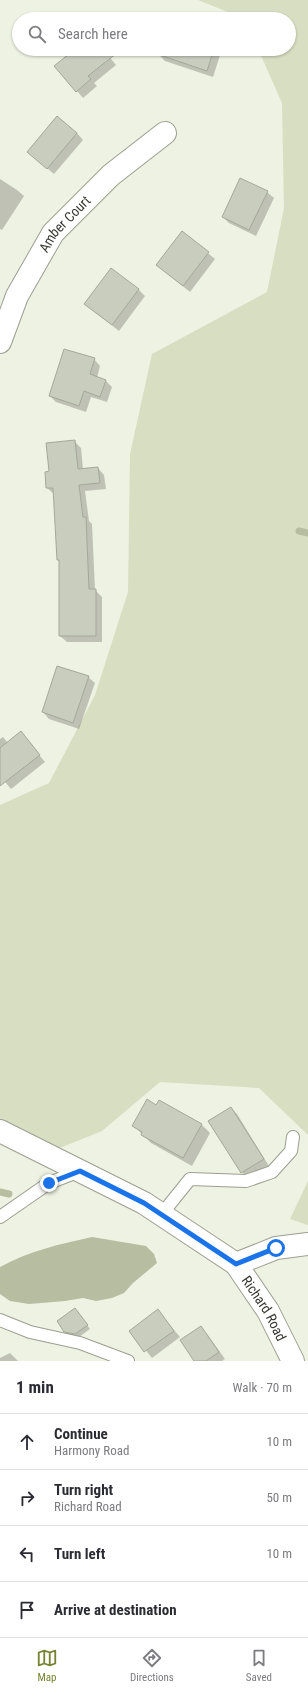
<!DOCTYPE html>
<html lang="en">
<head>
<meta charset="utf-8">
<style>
  :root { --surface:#fff; --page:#f7f7f7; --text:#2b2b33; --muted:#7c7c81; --line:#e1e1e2; --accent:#778330 }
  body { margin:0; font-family:"Roboto Condensed",sans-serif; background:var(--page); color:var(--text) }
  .stop { position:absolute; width:12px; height:12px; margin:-9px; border:3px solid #1a73e8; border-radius:50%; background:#fff }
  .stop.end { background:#1a73e8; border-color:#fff; box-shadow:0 1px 4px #0008 }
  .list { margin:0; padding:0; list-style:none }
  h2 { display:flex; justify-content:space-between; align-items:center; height:52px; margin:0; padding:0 16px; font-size:17px }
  h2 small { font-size:13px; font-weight:400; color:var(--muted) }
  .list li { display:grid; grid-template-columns:26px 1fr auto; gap:12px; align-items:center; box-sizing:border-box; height:56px; padding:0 16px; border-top:1px solid var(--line) }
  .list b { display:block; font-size:15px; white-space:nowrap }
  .list p { margin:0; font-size:13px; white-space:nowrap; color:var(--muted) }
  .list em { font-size:13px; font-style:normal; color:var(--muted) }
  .icon { flex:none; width:22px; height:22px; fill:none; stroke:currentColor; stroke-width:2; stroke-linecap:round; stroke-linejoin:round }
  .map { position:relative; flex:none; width:308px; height:1361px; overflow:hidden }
  .search { position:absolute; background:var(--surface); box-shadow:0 1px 3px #0004; left:12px; right:12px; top:12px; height:44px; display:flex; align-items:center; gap:10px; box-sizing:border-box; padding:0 14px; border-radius:22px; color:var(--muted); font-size:15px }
  .sheet { height:276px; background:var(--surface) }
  nav { display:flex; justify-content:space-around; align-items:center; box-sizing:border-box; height:56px; border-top:1px solid var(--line); background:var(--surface); font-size:11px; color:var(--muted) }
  nav a { display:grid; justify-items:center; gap:2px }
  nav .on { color:var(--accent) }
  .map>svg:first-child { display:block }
  .green { fill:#d8dec1 }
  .water { fill:#b7bda0 }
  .shadow { fill:#0003 }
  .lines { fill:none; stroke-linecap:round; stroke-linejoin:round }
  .stream { stroke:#b7bda0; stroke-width:7 }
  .building { fill:#c9cdbe; stroke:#a4a899 }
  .lane-casing { stroke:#9c9f91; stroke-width:14 }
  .street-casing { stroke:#9c9f91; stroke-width:24 }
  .secondary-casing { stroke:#9c9f91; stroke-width:24 }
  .lane { stroke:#fff; stroke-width:12 }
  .street { stroke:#fff; stroke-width:22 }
  .secondary { stroke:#fff; stroke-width:22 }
  .route { stroke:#1a73e8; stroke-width:5 }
  .labels { text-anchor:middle; stroke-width:3; stroke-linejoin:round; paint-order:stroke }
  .street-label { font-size:14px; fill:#383933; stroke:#eef2e2 }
</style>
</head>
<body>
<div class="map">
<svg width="308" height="1361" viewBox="0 0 308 1361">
  <rect width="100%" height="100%" fill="#eef2e2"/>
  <!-- green -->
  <path class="green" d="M 198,0 L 308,0 L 308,1135 L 259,1088 L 160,1082 L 102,1131 L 45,1154 L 0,1131 L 0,805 L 49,783 L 95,695 L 128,592 L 130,454 L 152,354 L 267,292 L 284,208 L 282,103 L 258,49 L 289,49 L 289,19 L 245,19 Z
    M 308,1181 L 308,1225 L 290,1219 Z"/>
  <!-- water -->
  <path class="water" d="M 92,1237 L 146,1246 L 154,1254 L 157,1263 L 133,1283 L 124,1293 L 112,1298 L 96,1301 L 83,1298 L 65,1301 L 29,1304 L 10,1301 L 0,1294 L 0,1267 C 29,1251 60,1244 92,1237 Z"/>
  <!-- shadow -->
  <path class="shadow" d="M 76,49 L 103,49 L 116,65 L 94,83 L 97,86 L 83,98 L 77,91 Z
    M 160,49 L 222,49 L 213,77 L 165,61 L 158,54 Z
    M 77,133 L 83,140 L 54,174 L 35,158 Z
    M 0,179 L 17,190 L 24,196 L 2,230 L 0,229 Z
    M 267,192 L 274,198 L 256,236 L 229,223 L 223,217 Z
    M 182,232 L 215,259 L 190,292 L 157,265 Z
    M 138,289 L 145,296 L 119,331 L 85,304 Z
    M 94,359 L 100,366 L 97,378 L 106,381 L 112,387 L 107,402 L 91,397 L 86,412 L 56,402 L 50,396 Z
    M 74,441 L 81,448 L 83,469 L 98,468 L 104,475 L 106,489 L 85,491 L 89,521 L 92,524 L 95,590 L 102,597 L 102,642 L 67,642 L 60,636 L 60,561 L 58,559 L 54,494 L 47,488 L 50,472 Z
    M 88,677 L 95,683 L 79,729 L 49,719 L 43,712 Z
    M 21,733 L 45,762 L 11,789 L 0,776 L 0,739 L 3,737 L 8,743 Z
    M 157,1106 L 202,1125 L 210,1133 L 192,1166 L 151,1143 L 134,1126 Z
    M 231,1108 L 237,1114 L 269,1166 L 249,1179 L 242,1172 L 210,1121 Z
    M 158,1311 L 180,1337 L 152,1358 L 130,1331 Z
    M 78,1312 L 90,1329 L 79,1337 L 68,1335 L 65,1331 Z
    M 200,1327 L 207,1334 L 225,1359 L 222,1361 L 196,1361 Z
    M 10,1353 L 18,1361 L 0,1361 L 0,1358 Z"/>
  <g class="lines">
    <!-- stream -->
    <path class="stream" d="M 299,531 L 308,533
      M 0,1192 L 9,1194"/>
  </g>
  <!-- building -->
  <path class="building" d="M 75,49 L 122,49 L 88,76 L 91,79 L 76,92 L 54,66 Z
    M 151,49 L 214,49 L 207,71 L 151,52 Z
    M 57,116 L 77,133 L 47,169 L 27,152 Z
    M 240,178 L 268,191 L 249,230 L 222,217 Z
    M 182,231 L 209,252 L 183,286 L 156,265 Z
    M 111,268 L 139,289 L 112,325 L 84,304 Z
    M 64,349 L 95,358 L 90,374 L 106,380 L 100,397 L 84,391 L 79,406 L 49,396 Z
    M 75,440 L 78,469 L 98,467 L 100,483 L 79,485 L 83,517 L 86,517 L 89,589 L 96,589 L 96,636 L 59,636 L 59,560 L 57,560 L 53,488 L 46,488 L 45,472 L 49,471 L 46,443 Z
    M 57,666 L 89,676 L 73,723 L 42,712 Z
    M 21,731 L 40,755 L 0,786 L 0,748 Z
    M 147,1099 L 156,1105 L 159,1100 L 202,1124 L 183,1158 L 141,1135 L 142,1132 L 132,1126 Z
    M 231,1107 L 264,1159 L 241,1173 L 208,1121 Z
    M 75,1308 L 88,1325 L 75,1334 L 64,1332 L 57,1321 Z
    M 158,1309 L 174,1331 L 144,1352 L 129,1331 Z
    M 201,1326 L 219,1352 L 206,1361 L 194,1361 L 180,1340 Z"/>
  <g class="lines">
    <defs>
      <path id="lane" d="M 161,1215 L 190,1179 L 246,1181 L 272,1172 L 291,1151 L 293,1137
        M 0,1217 L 49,1183 L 80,1171
        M 0,1320 L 30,1332 L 80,1343 L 128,1361"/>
      <g id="street">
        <path id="s1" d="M 0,342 L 17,296 L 53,233 L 111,175 L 165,133"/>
        <path d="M 236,1264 L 276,1248 L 308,1244"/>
      </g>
      <g id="secondary">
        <path id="s2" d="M 0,1131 L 144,1203 L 236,1264 L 268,1311 L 293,1361"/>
      </g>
    </defs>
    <!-- lane casing -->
    <use href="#lane" class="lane-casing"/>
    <!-- street casing -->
    <use href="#street" class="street-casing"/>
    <!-- secondary casing -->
    <use href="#secondary" class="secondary-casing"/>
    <!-- lane -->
    <use href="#lane" class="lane"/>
    <!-- street -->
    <use href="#street" class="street"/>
    <!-- secondary -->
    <use href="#secondary" class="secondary"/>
  </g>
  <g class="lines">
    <!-- route -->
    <path class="route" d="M 49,1183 L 80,1171 L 144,1203 L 236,1264 L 276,1248"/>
  </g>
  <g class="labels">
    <!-- street labels -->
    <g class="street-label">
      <text dy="5" stroke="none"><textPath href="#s1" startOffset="136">Amber Court</textPath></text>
      <text dy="5" stroke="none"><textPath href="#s2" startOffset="324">Richard Road</textPath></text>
    </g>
  </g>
</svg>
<div class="stop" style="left:276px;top:1248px"></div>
<div class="stop end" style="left:49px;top:1183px"></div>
<div class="search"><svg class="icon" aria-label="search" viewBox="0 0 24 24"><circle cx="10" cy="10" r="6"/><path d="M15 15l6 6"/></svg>Search here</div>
</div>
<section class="sheet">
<h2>1 min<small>Walk · 70 m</small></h2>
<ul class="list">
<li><svg class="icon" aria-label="ahead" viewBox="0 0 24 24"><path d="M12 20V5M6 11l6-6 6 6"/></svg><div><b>Continue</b><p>Harmony Road</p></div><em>10 m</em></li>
<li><svg class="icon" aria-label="right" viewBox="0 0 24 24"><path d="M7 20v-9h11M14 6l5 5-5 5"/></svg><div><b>Turn right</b><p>Richard Road</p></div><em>50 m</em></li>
<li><svg class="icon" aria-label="left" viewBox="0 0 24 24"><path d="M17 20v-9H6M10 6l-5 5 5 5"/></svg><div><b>Turn left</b></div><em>10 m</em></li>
<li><svg class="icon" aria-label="arrive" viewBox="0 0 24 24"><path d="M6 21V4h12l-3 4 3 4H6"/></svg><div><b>Arrive at destination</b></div></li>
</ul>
</section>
<nav>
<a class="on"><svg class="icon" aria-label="map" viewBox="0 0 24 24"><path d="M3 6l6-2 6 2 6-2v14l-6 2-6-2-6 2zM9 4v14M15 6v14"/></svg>Map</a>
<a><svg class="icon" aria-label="directions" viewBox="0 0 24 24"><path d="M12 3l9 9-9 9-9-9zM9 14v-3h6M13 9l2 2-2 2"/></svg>Directions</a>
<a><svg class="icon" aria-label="saved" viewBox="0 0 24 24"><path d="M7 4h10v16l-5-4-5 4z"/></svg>Saved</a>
</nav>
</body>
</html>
